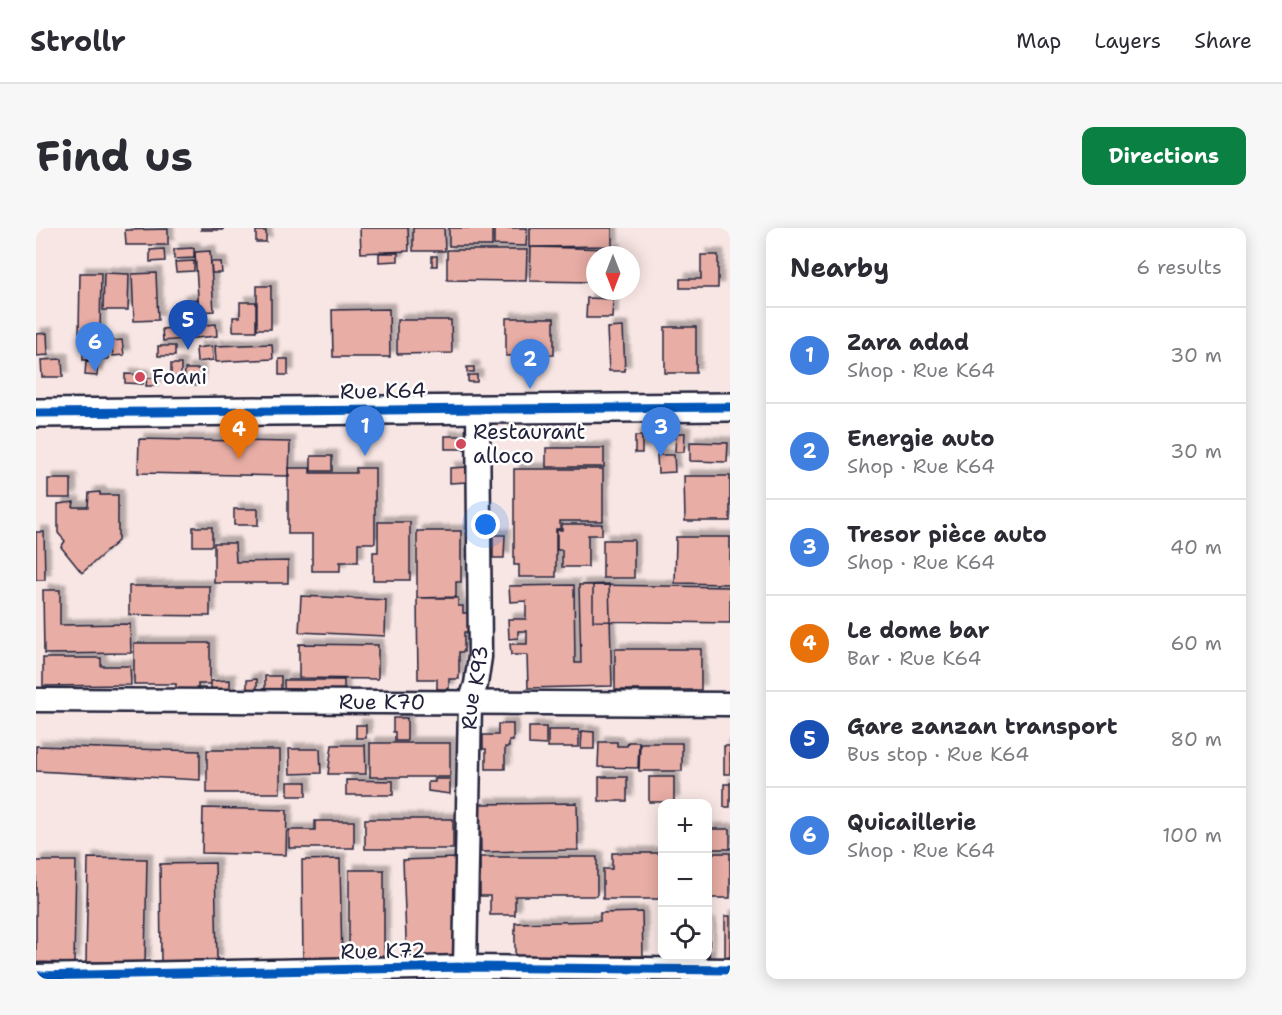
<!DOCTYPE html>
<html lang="en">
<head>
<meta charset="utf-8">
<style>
  :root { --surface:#fff; --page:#f7f7f7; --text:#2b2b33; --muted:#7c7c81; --line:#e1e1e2; --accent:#0b8043 }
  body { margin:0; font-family:"Shantell Sans",sans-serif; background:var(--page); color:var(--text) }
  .controls { position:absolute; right:18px; bottom:18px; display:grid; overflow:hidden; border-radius:12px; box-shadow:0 3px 15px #0003 }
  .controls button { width:54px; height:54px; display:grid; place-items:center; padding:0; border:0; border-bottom:2px solid var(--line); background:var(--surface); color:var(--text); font:30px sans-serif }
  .compass { position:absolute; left:550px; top:18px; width:54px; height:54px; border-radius:50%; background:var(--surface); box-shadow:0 3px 15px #0003; rotate:180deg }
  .you { position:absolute; left:450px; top:297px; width:21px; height:21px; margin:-15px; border:4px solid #fff; border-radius:50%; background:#1a73e8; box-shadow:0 0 0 9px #1a73e833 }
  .badge { display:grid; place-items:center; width:39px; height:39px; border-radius:50%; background:var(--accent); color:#fff; font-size:20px; font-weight:700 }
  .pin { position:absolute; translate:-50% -50px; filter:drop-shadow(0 2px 3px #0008) }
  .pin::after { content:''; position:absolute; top:32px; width:21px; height:18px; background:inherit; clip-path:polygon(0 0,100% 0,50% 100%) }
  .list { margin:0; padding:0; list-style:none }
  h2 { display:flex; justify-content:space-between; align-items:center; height:78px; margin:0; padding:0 24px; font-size:26px }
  h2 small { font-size:20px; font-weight:400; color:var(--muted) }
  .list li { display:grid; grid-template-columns:39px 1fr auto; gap:18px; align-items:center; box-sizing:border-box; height:96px; padding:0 24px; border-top:2px solid var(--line) }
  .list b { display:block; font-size:22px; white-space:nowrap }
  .list p { margin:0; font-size:20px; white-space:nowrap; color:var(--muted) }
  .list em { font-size:20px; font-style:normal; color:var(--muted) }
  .icon { flex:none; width:33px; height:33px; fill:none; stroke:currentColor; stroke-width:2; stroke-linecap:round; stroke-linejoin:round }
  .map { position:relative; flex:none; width:694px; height:751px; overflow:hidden; border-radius:12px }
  header { display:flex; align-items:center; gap:36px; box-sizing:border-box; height:84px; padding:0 30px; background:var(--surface); border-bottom:2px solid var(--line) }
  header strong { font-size:28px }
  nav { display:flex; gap:33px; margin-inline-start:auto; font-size:21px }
  .intro { display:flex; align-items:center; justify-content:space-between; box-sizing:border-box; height:144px; padding:0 36px }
  h1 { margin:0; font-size:42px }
  .button { padding:15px 27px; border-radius:12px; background:var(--accent); color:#fff; font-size:21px; font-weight:700 }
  main { display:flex; gap:36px; padding:0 36px }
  aside { flex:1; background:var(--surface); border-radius:12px; box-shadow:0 3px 15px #0003 }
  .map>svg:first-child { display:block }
  .building { fill:#e8ada5; stroke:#22223b; stroke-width:1.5; filter:url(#shadow) }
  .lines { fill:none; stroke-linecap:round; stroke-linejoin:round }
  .minor-casing { stroke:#22223b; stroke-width:27 }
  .tertiary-casing { stroke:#22223b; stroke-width:32 }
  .minor { stroke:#fff; stroke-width:22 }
  .tertiary { stroke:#fff; stroke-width:27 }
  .cycleway-casing { stroke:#fff; stroke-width:13 }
  .cycleway { stroke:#0057b8; stroke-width:9 }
  .poi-dot { fill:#d1495b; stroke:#fff; stroke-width:2 }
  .labels { text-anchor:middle; stroke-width:5; stroke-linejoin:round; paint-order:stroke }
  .poi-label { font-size:21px; fill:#22223b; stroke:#fff; text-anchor:start }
  .street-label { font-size:21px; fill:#22223b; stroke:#fff }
</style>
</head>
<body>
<header>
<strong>Strollr</strong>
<nav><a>Map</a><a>Layers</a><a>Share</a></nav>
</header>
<div class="intro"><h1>Find us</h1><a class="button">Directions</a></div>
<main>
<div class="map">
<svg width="694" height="751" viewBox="0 0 694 751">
  <defs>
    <filter id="shadow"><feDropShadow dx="5.5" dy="-5.5" stdDeviation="1.5" flood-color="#0004"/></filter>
  </defs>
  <rect width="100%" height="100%" fill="#f8e6e4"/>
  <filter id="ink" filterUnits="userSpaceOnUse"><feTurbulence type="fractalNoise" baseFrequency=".0167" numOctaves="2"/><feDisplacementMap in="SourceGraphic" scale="12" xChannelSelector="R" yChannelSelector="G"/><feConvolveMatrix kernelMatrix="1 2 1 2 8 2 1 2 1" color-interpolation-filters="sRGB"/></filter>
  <g filter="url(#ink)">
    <!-- building -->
    <path class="building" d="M 165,0 L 187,0 L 187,2 L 165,2 Z
      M 324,0 L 372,0 L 373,23 L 325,25 Z
      M 377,0 L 408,0 L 409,23 L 377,23 Z
      M 413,0 L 456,0 L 456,18 L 413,18 Z
      M 458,0 L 491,0 L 490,18 L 458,17 Z
      M 494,0 L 576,0 L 576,18 L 494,19 Z
      M 132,1 L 132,17 L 90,17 L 89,2 Z
      M 220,3 L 230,3 L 230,14 L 220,14 Z
      M 495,19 L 579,21 L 579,27 L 559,27 L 559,54 L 494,53 Z
      M 158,20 L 158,30 L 138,31 L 138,21 Z
      M 128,21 L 129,33 L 114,34 L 114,22 Z
      M 411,22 L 491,22 L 490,53 L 411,52 Z
      M 174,23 L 178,83 L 163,84 L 159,24 Z
      M 343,25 L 362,25 L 362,33 L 343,34 Z
      M 665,27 L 682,27 L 682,60 L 644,60 L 644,51 L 665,51 Z
      M 396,28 L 401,28 L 401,38 L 396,38 Z
      M 158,33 L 158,43 L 140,44 L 139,34 Z
      M 175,34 L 185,34 L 186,45 L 176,45 Z
      M 44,45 L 65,45 L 64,105 L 43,104 Z
      M 68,45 L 93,46 L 92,82 L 67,82 Z
      M 120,45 L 122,92 L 98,93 L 96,46 Z
      M 221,58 L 235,58 L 235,101 L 221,101 Z
      M 551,70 L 577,71 L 576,90 L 550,90 Z
      M 161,71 L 162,84 L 145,86 L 144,73 Z
      M 204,74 L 220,74 L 220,103 L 197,103 L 197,89 L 204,89 Z
      M 353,81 L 354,129 L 297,129 L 296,82 Z
      M 470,90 L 518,90 L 518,127 L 470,128 Z
      M 361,92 L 415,92 L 416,125 L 361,126 Z
      M 180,96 L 181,108 L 127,113 L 126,101 Z
      M 587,99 L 589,143 L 573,143 L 571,100 Z
      M 629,99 L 660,99 L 660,145 L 629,145 Z
      M 11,105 L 12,127 L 0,128 L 0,106 Z
      M 86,112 L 88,127 L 77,128 L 75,113 Z
      M 47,115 L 72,115 L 72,131 L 47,132 Z
      M 236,116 L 237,131 L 180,134 L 179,118 Z
      M 122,118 L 139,118 L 139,128 L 122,128 Z
      M 176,118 L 177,132 L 161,134 L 160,120 Z
      M 26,131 L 27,149 L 6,149 L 5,132 Z
      M 243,131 L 252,131 L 252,147 L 243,147 Z
      M 50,133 L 62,134 L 61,148 L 49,147 Z
      M 135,136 L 145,136 L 145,148 L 135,149 Z
      M 431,139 L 438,139 L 438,144 L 431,144 Z
      M 149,141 L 164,141 L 164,157 L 148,156 Z
      M 89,146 L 108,147 L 107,156 L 89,155 Z
      M 432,147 L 441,147 L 441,154 L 432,154 Z
      M 111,150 L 122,150 L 122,158 L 110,158 Z
      M 640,205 L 649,205 L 648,224 L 639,224 Z
      M 409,208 L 433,208 L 433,221 L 409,221 Z
      M 599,208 L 606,208 L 606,225 L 599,225 Z
      M 103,211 L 254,214 L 253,248 L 102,245 Z
      M 654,214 L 692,215 L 691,234 L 654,233 Z
      M 510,220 L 568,220 L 568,239 L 510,239 Z
      M 621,227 L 638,227 L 639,244 L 622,245 Z
      M 275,228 L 296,228 L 296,243 L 275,243 Z
      M 432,239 L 432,254 L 414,255 L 414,240 Z
      M 252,240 L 274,240 L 274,245 L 320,245 L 320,240 L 339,240 L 339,315 L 322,315 L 322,334 L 304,334 L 304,343 L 276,343 L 276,306 L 252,306 Z
      M 478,241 L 567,241 L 567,293 L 524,293 L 524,301 L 520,301 L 520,349 L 483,349 L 483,337 L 478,337 Z
      M 648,248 L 694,248 L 694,293 L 649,293 Z
      M 12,251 L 35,251 L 35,270 L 12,270 Z
      M 64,264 L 64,267 L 82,267 L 82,313 L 46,345 L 25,319 L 29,313 L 22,305 L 22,276 L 38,274 L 37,279 L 52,279 L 53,265 Z
      M 198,281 L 222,281 L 222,297 L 198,297 Z
      M 342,294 L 374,294 L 374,352 L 337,352 L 337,324 L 342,324 Z
      M 526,296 L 566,296 L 566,307 L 552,307 L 552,339 L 526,339 L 526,322 L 521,322 L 521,302 L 526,302 Z
      M 157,299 L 176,299 L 176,318 L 157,318 Z
      M 381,303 L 425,303 L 425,354 L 420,354 L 420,369 L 381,370 Z
      M 0,304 L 8,304 L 9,352 L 0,352 Z
      M 457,307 L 469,307 L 468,330 L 457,330 Z
      M 640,309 L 694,309 L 694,356 L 639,355 Z
      M 567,312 L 598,312 L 598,350 L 567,350 Z
      M 178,315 L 199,315 L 200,334 L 252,333 L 252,355 L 178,355 Z
      M 573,356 L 576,458 L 492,460 L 491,427 L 475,427 L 474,416 L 491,416 L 491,403 L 482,403 L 482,410 L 473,411 L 472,391 L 490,391 L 490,373 L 474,374 L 473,358 L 538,357 L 539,435 L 545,435 L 543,357 Z
      M 557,357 L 694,359 L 694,395 L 557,393 Z
      M 93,358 L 174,358 L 174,388 L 93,387 Z
      M 7,362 L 24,362 L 24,397 L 94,396 L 95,425 L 8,426 Z
      M 265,368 L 350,372 L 349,408 L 263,404 Z
      M 381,370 L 422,370 L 422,378 L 427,378 L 427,385 L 435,385 L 435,404 L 428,404 L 428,424 L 423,424 L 423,451 L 413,451 L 413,461 L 401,461 L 401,451 L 382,451 Z
      M 98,415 L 174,415 L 174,456 L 162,456 L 162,465 L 140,465 L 140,456 L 98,456 Z
      M 263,416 L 342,417 L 342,451 L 263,450 Z
      M 579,421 L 665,421 L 665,462 L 579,462 Z
      M 7,430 L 65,430 L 65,438 L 94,438 L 95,457 L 7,458 Z
      M 229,448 L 245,448 L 245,463 L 229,463 Z
      M 221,451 L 221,463 L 211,463 L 211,452 Z
      M 194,452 L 194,465 L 175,466 L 175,453 Z
      M 248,452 L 308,452 L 308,469 L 248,469 Z
      M 357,490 L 371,490 L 371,513 L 359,513 L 359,504 L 357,504 Z
      M 462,496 L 477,496 L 477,513 L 473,513 L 473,519 L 469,519 L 469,541 L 450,541 L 450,521 L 447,521 L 447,507 L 462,507 Z
      M 320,497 L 330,497 L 330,510 L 320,510 Z
      M 493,499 L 510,499 L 510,517 L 493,516 Z
      M 512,502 L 543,502 L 543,519 L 512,519 Z
      M 546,503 L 558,504 L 558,521 L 545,521 Z
      M 563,514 L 581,514 L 581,518 L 591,518 L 592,514 L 603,514 L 602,540 L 562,539 Z
      M 334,515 L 414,515 L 414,549 L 334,549 Z
      M 604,515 L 646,515 L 646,543 L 603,543 Z
      M 296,517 L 329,517 L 330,546 L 292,546 Z
      M 0,518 L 164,523 L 164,552 L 0,543 Z
      M 688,518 L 694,518 L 694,546 L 688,546 Z
      M 253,521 L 284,521 L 285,545 L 254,546 Z
      M 171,522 L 244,522 L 244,565 L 171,565 Z
      M 563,549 L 591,549 L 591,573 L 563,573 Z
      M 613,549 L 638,549 L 638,574 L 613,574 Z
      M 399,551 L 414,551 L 414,566 L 392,563 L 392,554 L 399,554 Z
      M 310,552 L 357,553 L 357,567 L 310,567 Z
      M 252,554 L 270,554 L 270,568 L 252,568 Z
      M 694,554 L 694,579 L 688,579 L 688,556 L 694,556 Z
      M 541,575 L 542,622 L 445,624 L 444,576 Z
      M 167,580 L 251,582 L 250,627 L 166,625 Z
      M 329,591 L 417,591 L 417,621 L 329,621 Z
      M 279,593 L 318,593 L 318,620 L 253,620 L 253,602 L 279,602 Z
      M 672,601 L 694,601 L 694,621 L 672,621 Z
      M 576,625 L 626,625 L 626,671 L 567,671 L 567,641 L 576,641 Z
      M 672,625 L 694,625 L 694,670 L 672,670 Z
      M 444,629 L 561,629 L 561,668 L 479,668 L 479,687 L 454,687 L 454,668 L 444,668 Z
      M 52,630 L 111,631 L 109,735 L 50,734 Z
      M 419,630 L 423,734 L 371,736 L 367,632 Z
      M 304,631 L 306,736 L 267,737 L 266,632 Z
      M 0,633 L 40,633 L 38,735 L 0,734 Z
      M 179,635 L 181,733 L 125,733 L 124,636 Z
      M 313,642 L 348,642 L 348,735 L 313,735 Z
      M 606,684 L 607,728 L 479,730 L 479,695 L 564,693 L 564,685 Z
      M 689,688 L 694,688 L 694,731 L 689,731 Z
      M 672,696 L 674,696 L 673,739 L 642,738 L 643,728 L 672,728 Z"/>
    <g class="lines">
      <defs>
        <g id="minor">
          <path id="s1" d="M 0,472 L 694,476"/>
          <path id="s2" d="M 429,739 L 434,475 L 440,456 L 444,429 L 442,180"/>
          <path d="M 0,748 L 429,739 L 694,742"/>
        </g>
        <path id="tertiary" d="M 0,185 L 694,179"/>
      </defs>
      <!-- minor casing -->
      <use href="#minor" class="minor-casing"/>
      <!-- tertiary casing -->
      <use href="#tertiary" class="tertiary-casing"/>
      <!-- minor -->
      <use href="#minor" class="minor"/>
      <!-- tertiary -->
      <use href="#tertiary" class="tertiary"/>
      <defs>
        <path id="cycleway" d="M 0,185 L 694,179
          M 0,748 L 429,739 L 694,742"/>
      </defs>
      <!-- cycleway casing -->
      <use href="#cycleway" class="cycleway-casing"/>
      <!-- cycleway -->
      <use href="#cycleway" class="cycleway"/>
    </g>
  </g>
  <!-- markers -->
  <g class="poi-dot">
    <circle cx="104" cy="149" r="6"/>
    <circle cx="425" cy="216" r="6"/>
  </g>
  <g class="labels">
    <!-- poi labels -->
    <g class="poi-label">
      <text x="116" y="156">Foani</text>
      <text x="437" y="211">Restaurant<tspan x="437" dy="24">alloco</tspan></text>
    </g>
    <!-- street labels -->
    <g class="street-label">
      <text transform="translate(347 163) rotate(-1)" y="7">Rue K64</text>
      <text dy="7" stroke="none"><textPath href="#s2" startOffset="280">Rue K93</textPath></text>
      <text dy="7" stroke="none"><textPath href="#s1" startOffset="346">Rue K70</textPath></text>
      <text transform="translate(347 723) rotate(-1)" y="7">Rue K72</text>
    </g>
  </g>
</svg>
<div class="controls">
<button>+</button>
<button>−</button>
<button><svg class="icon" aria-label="locate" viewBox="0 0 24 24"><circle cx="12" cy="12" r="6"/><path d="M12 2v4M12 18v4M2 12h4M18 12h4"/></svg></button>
</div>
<svg class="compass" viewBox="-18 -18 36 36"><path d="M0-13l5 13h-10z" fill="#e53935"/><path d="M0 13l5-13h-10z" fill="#7c7c81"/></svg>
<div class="you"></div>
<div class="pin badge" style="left:329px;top:228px;background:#3f7fe0">1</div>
<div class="pin badge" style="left:494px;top:161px;background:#3f7fe0">2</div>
<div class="pin badge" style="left:625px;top:229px;background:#3f7fe0">3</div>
<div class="pin badge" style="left:203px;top:231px;background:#e8710a">4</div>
<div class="pin badge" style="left:152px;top:122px;background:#1a4fb4">5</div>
<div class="pin badge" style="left:59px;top:144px;background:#3f7fe0">6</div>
</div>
<aside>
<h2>Nearby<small>6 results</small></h2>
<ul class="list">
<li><span class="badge" style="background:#3f7fe0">1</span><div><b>Zara adad</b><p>Shop · Rue K64</p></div><em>30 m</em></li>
<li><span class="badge" style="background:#3f7fe0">2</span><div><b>Energie auto</b><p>Shop · Rue K64</p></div><em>30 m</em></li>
<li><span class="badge" style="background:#3f7fe0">3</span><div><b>Tresor pièce auto</b><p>Shop · Rue K64</p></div><em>40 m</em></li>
<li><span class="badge" style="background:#e8710a">4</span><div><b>Le dome bar</b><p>Bar · Rue K64</p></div><em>60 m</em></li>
<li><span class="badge" style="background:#1a4fb4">5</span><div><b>Gare zanzan transport</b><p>Bus stop · Rue K64</p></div><em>80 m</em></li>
<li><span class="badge" style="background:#3f7fe0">6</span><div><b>Quicaillerie</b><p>Shop · Rue K64</p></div><em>100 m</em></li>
</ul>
</aside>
</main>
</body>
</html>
